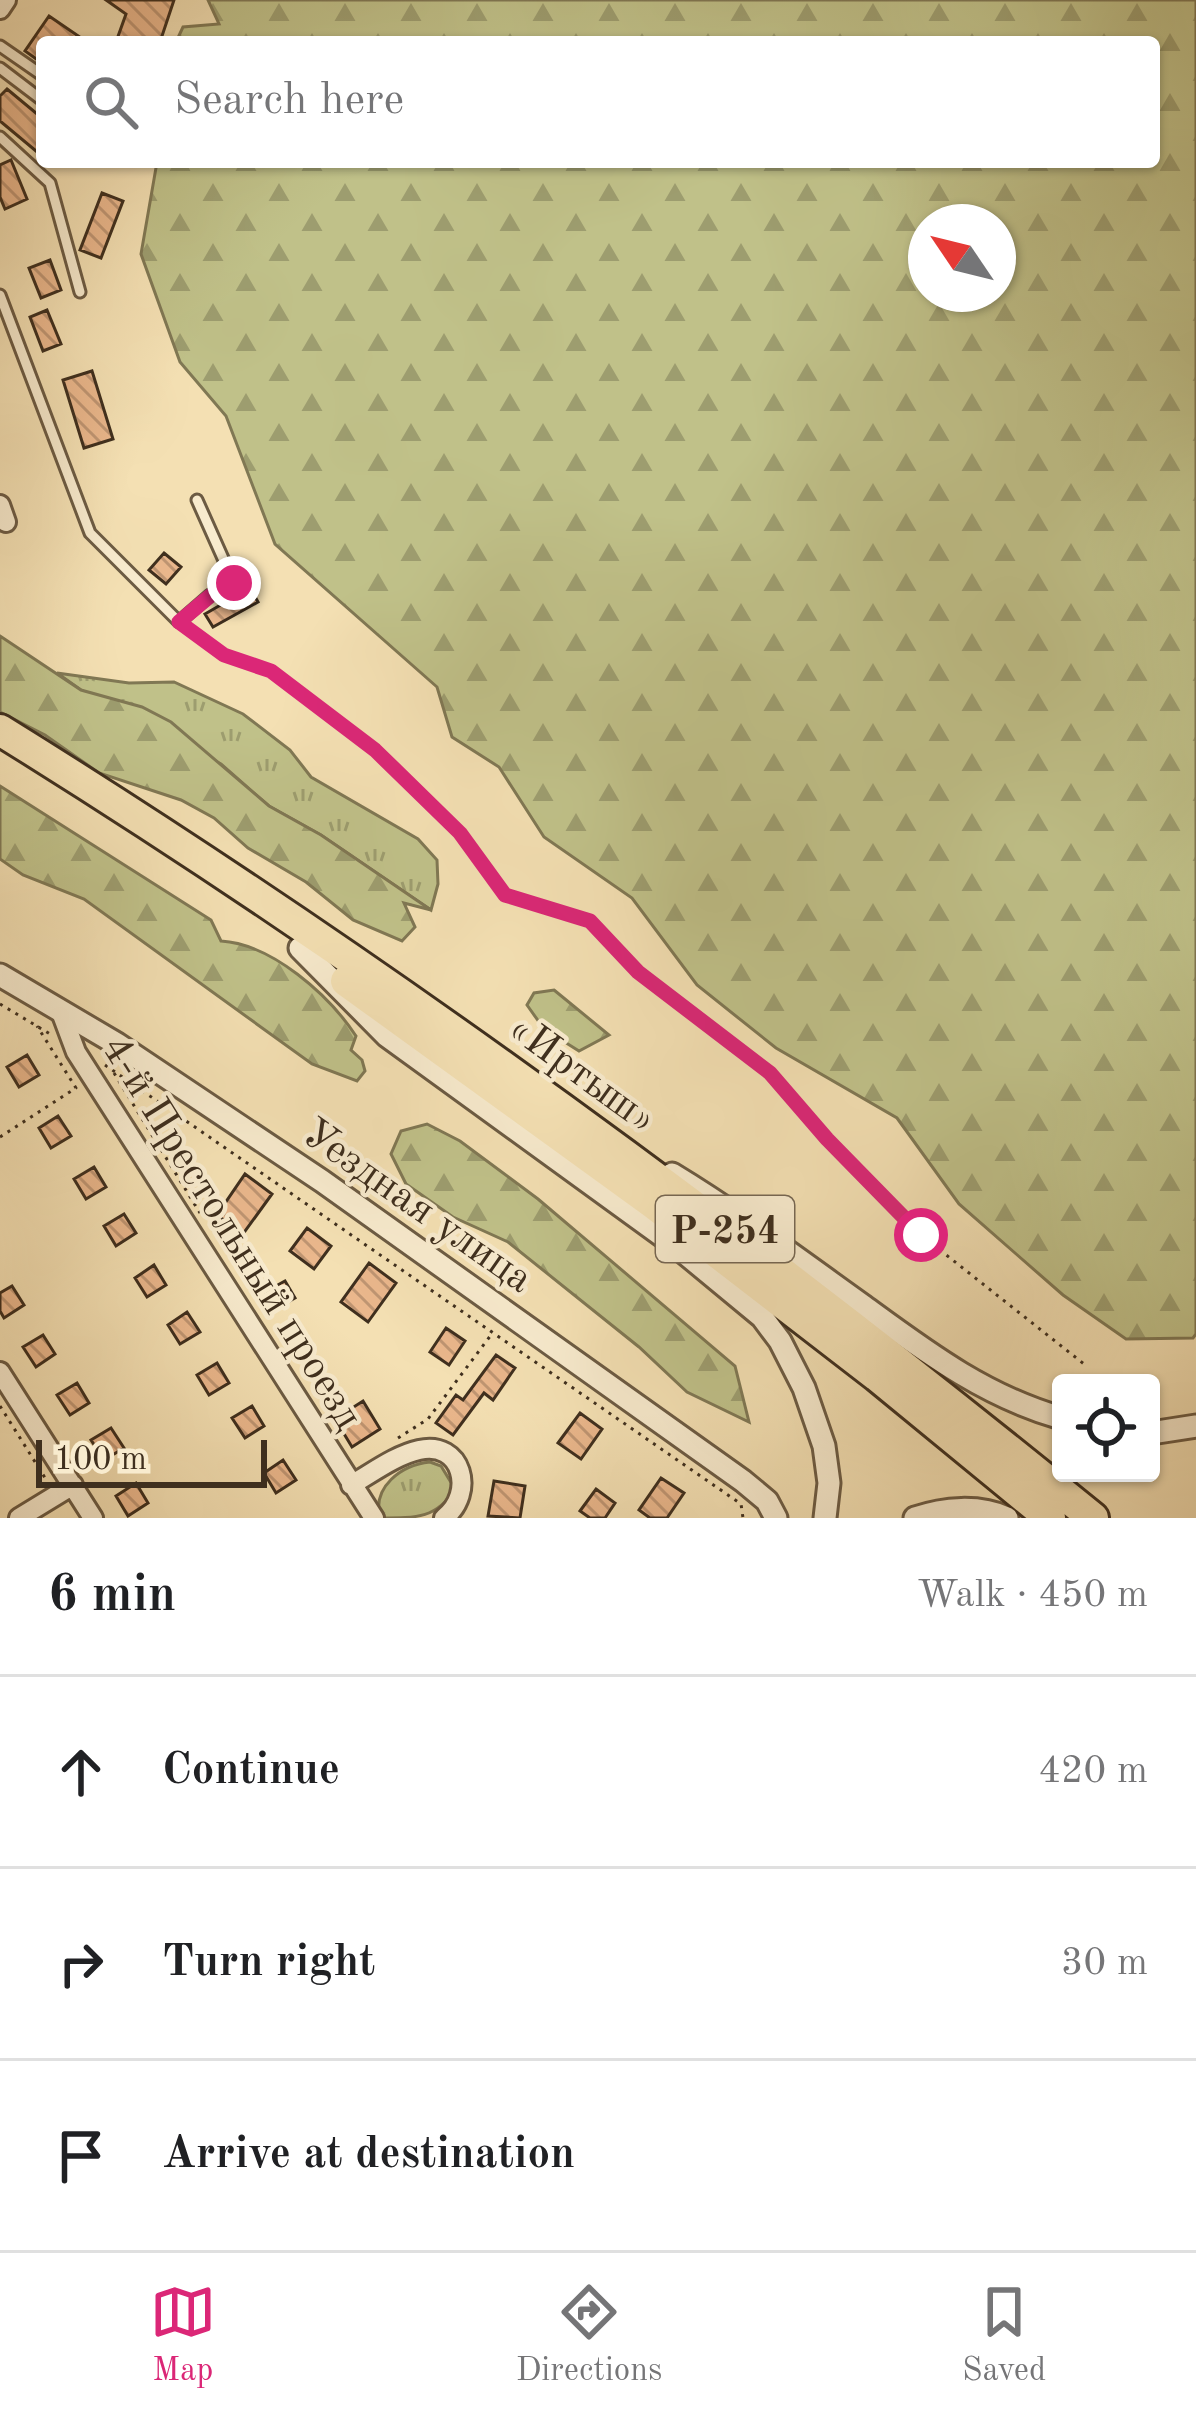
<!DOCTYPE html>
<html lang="en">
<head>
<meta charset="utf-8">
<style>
  :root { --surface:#fff; --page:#f6f6f6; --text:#202124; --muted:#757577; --line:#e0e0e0; --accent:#db2777 }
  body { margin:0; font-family:"Old Standard TT",serif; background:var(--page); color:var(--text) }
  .controls { position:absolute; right:36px; bottom:36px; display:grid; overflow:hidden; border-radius:12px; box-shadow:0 3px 9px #0004 }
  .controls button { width:108px; height:108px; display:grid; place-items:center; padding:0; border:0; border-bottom:3px solid var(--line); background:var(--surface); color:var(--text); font:60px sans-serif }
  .compass { position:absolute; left:908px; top:204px; width:108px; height:108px; border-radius:50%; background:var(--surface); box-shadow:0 3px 9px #0004; rotate:305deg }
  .scale { position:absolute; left:36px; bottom:30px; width:231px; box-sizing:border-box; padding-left:12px; border:6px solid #3f2f1e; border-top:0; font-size:33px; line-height:42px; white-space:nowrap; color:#3f2f1e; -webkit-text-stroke:9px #f8ebce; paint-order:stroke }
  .stop { position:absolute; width:36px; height:36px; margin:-27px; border:9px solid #db2777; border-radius:50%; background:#fff }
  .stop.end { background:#db2777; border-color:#fff; box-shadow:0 3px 12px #0008 }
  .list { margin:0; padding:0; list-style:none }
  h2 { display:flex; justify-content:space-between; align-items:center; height:156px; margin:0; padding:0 48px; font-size:51px }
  h2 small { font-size:39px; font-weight:400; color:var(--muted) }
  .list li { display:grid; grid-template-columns:78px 1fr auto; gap:36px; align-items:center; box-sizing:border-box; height:192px; padding:0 48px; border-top:3px solid var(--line) }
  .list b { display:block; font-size:45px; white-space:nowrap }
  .list em { font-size:39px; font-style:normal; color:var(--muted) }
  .icon { flex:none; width:66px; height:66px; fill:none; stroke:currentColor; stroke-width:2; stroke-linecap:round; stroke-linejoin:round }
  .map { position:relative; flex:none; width:1196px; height:1518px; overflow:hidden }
  .search { position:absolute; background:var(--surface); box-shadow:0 3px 9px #0004; left:36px; right:36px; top:36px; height:132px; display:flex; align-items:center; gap:30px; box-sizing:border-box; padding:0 42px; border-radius:12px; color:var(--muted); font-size:45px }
  .sheet { height:732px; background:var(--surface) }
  nav { display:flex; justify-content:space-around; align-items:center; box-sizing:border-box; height:168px; border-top:3px solid var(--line); background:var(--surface); font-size:33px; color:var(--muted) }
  nav a { display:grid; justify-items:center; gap:6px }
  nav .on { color:var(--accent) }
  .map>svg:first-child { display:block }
  .grass { fill:url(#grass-tufts); stroke:#807854; stroke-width:3 }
  .forest { fill:url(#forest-firs); stroke:#807854; stroke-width:3; fill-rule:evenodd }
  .building { fill:url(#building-back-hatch); stroke:#3f2f1e; stroke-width:3 }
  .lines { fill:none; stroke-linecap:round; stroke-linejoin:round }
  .service-casing { stroke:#6c5b43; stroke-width:15 }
  .minor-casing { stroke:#6c5b43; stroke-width:24 }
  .tertiary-casing { stroke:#6c5b43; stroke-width:27 }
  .trunk-casing { stroke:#3f2f1e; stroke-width:36 }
  .path { stroke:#3f2f1e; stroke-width:3; stroke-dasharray:3 6; stroke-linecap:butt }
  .service { stroke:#f8ebce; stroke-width:9 }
  .minor { stroke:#f8ebce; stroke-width:18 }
  .tertiary { stroke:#f8ebce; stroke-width:21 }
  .trunk { stroke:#f4e0b3; stroke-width:30 }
  .route { stroke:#db2777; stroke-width:15 }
  .labels { text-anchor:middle; stroke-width:9; stroke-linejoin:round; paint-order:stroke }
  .shield { fill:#f8ebce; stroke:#766753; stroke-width:3 }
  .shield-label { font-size:39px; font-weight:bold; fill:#3f2f1e }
  .street-label { font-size:42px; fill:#3f2f1e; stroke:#f8ebce }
</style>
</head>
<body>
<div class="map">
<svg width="1196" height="1518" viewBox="0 0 1196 1518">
  <defs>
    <pattern id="grass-tufts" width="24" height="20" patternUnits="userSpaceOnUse" patternTransform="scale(3)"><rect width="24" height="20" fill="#c0c189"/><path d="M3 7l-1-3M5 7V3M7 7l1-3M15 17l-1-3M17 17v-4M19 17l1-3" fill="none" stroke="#9d9d6f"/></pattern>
    <pattern id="forest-firs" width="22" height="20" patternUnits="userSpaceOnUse" patternTransform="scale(3)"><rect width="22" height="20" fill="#c0c189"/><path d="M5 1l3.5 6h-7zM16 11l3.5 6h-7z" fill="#9d9d6f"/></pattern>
    <pattern id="building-back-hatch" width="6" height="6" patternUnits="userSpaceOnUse" patternTransform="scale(3)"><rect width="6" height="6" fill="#eab78c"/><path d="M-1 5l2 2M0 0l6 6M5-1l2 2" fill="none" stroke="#bf9572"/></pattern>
  </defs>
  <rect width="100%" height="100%" fill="#f4e0b3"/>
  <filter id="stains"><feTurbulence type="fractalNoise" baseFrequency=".00167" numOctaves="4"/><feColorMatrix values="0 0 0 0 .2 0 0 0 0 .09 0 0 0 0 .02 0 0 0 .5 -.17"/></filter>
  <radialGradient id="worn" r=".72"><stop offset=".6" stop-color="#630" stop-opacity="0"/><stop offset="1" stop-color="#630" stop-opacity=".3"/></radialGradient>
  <!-- grass -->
  <path class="grass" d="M 57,673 L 129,683 L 174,682 L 243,714 L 290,750 L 311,777 L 418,839 L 437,860 L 438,884 L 431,910 L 321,835 L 269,806 L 221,764 L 81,690 Z
    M 430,1462 L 441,1466 L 455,1489 C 437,1518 418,1518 380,1518 C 372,1487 401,1465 430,1462 Z"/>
  <!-- forest -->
  <path class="forest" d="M 208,0 L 1196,0 L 1196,1334 L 1193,1338 L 1126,1339 L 1063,1295 L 959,1204 L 897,1118 L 776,1048 L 697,985 L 632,898 L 544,837 L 499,767 L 452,737 L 437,687 L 275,544 L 226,416 L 180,362 L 141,254 L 157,162 L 1154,162 L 1154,42 L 176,42 L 183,27 L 219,24 ZM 998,222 L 998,294 L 926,294 L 926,222 Z
    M 0,636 L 81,690 L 142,707 L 171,722 L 269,806 L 321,835 L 431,910 L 404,903 L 415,927 L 402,941 L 353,920 L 306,882 L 248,848 L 214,818 L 181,800 L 99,773 L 45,735 L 0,712 Z
    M 0,786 L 211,920 L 221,941 C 272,944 329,995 356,1036 L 351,1050 L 362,1060 L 365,1071 L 357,1081 L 312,1064 L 84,899 L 23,875 L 0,859 Z
    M 554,990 L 609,1035 L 579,1051 L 544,1029 L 527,1005 L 534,993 Z
    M 427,1124 L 460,1141 L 538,1199 L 735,1366 L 749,1422 L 687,1392 L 639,1347 L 508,1242 L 453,1217 L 406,1184 L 391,1154 L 401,1131 Z"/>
  <!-- building -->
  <path class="building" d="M 106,0 L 174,0 L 160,42 L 116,42 L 126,14 Z
    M 49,16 L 87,42 L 42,42 L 42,63 L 25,51 Z
    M 7,89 L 42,118 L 42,156 L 0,121 L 0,96 Z
    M 11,160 L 27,199 L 5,209 L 0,197 L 0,165 Z
    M 102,193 L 123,201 L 101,258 L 80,250 Z
    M 50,260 L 61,290 L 41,298 L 29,268 Z
    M 47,310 L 61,344 L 43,351 L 30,317 Z
    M 92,371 L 113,439 L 84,448 L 63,380 Z
    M 164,553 L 181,567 L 166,584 L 149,570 Z
    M 250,588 L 258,602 L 213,627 L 205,614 Z
    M 27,1055 L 39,1075 L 19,1087 L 7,1067 Z
    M 58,1116 L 71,1136 L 51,1148 L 39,1128 Z
    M 94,1167 L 106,1187 L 86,1199 L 74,1179 Z
    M 245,1174 L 272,1194 L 243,1234 L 217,1215 Z
    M 124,1214 L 136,1233 L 116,1246 L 104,1226 Z
    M 307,1228 L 331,1246 L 314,1269 L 290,1251 Z
    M 369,1263 L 396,1283 L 368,1322 L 341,1302 Z
    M 154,1265 L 166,1285 L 147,1297 L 135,1278 Z
    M 285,1281 L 295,1298 L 274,1310 L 265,1292 Z
    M 12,1286 L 24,1305 L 4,1318 L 0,1311 L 0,1293 Z
    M 187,1312 L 200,1332 L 180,1344 L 168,1325 Z
    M 446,1328 L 465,1341 L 449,1365 L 430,1352 Z
    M 43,1335 L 55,1354 L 36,1367 L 23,1347 Z
    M 496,1355 L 515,1368 L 493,1400 L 484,1393 L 453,1435 L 436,1423 L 456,1395 L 463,1400 Z
    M 217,1363 L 229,1383 L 209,1395 L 197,1375 Z
    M 77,1383 L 89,1403 L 70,1415 L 57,1395 Z
    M 363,1401 L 380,1429 L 352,1447 L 335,1419 Z
    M 252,1406 L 264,1426 L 245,1438 L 232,1418 Z
    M 580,1413 L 602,1429 L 581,1459 L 558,1443 Z
    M 111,1428 L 124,1448 L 104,1460 L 91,1440 Z
    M 283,1460 L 296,1480 L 276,1493 L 264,1473 Z
    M 661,1478 L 684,1493 L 667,1518 L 650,1518 L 639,1510 Z
    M 494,1481 L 525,1486 L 520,1518 L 488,1516 Z
    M 136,1483 L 148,1503 L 128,1516 L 116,1496 Z
    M 596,1489 L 615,1503 L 605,1518 L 590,1518 L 580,1511 Z"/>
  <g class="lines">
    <defs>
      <path id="service" d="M 0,46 L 42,75
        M 0,68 L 42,100
        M 0,137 L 50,183 L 80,292
        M 0,295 L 90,533 L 179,622 L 210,595 L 234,583 L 197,500"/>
      <path id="minor" d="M 0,9 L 6,0
        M 0,505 L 6,522
        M 61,1012 L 76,1052 L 374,1518
        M 0,1372 L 93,1518
        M 351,1485 C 372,1473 396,1455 419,1450 C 462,1440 476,1493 444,1518
        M 19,1518 L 73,1485"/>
      <path id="tertiary" d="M 300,948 L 387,1036 L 675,1245 L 762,1317 L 780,1341 L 804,1388 L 824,1446 L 829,1483 L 825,1518
        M 0,975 L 117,1044 L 322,1181 L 743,1481 L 767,1501 L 776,1518
        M 672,1174 C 738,1214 799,1260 862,1305 C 925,1351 984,1396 1061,1418
        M 1151,1433 L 1196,1426
        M 915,1518 C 944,1508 979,1505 1007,1518"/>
      <path id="trunk" d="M 0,730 C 382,967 744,1234 1093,1518
        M 346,981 L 654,1204 L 877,1376 L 1050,1518"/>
    </defs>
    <!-- service casing -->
    <use href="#service" class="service-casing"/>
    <!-- minor casing -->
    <use href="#minor" class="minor-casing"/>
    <!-- tertiary casing -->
    <use href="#tertiary" class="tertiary-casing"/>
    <!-- trunk casing -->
    <use href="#trunk" class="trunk-casing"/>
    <!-- path -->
    <path class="path" d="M 188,629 L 224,655 L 271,671 L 375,750 L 460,833 L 505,894 L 590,921 L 637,972 L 770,1073 L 827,1139 L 921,1235 L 1084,1364
      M 0,1004 L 50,1034
      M 105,1065 L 741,1504 L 743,1518
      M 114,1073 L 200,1213
      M 0,1137 L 76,1088 L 37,1026
      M 0,1406 L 47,1481
      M 398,1438 L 428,1419 L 491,1335"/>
    <!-- service -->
    <use href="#service" class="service"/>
    <!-- minor -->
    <use href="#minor" class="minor"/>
    <!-- tertiary -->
    <use href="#tertiary" class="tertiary"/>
    <!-- trunk -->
    <use href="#trunk" class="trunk"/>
  </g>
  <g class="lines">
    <!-- route -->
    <path class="route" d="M 234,583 L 210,596 L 179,622 L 224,655 L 271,671 L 375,750 L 460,833 L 505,895 L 590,921 L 638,972 L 770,1073 L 827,1139 L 921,1235"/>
  </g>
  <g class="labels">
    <!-- shield labels -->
    <rect class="shield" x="656" y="1196" width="138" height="66" rx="9"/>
    <g class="shield-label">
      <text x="725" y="1243">Р-254</text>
    </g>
    <!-- street labels -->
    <g class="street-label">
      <text transform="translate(584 1072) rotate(36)" y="15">«Иртыш»</text>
      <text transform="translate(419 1204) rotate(35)" y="15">Уездная улица</text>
      <text transform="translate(234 1231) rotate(58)" y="15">4-й Престольный проезд</text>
    </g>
  </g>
  <rect width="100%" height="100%" filter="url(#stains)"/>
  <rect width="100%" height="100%" fill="url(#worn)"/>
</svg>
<div class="controls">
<button><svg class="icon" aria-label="locate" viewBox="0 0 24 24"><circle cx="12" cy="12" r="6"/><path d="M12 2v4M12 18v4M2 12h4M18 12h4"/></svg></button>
</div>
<svg class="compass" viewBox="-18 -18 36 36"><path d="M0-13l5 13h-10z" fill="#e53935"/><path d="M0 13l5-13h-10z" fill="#757577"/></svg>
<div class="scale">100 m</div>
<div class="stop" style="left:921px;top:1235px"></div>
<div class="stop end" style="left:234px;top:583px"></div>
<div class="search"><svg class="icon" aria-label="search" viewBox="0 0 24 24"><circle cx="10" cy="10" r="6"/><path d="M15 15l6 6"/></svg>Search here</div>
</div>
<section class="sheet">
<h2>6 min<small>Walk · 450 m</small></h2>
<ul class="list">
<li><svg class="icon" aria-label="ahead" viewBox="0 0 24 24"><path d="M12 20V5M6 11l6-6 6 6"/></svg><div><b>Continue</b></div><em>420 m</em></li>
<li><svg class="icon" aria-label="right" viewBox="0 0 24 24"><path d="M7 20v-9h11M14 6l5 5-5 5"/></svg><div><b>Turn right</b></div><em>30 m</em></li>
<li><svg class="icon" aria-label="arrive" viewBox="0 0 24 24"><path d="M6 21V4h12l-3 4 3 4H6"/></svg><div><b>Arrive at destination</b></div></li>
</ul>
</section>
<nav>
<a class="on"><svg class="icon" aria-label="map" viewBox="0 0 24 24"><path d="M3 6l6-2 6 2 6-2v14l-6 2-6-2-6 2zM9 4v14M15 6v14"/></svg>Map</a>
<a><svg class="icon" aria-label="directions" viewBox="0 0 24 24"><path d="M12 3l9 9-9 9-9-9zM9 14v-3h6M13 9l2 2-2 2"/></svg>Directions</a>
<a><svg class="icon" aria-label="saved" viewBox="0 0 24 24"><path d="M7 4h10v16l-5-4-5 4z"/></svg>Saved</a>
</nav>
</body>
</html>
